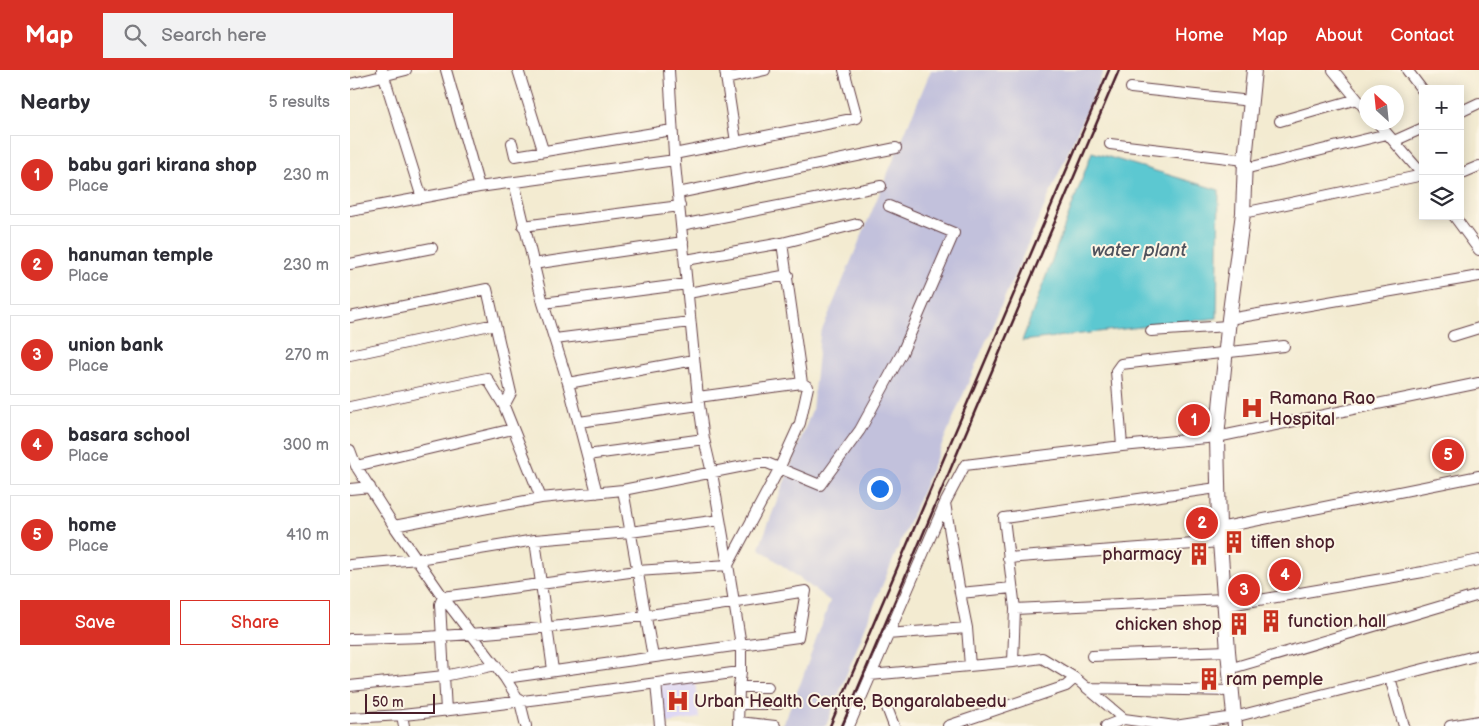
<!DOCTYPE html>
<html lang="en">
<head>
<meta charset="utf-8">
<style>
  :root { --surface:#fff; --page:#f2f2f3; --text:#2b2b33; --muted:#7c7c81; --line:#e1e1e2; --accent:#d93025 }
  body { margin:0; font-family:"Balsamiq Sans",sans-serif; background:var(--page); color:var(--text) }
  .controls { position:absolute; right:15px; top:15px; display:grid; overflow:hidden; border-radius:0px; box-shadow:0 2px 12px #0003 }
  .controls button { width:45px; height:45px; display:grid; place-items:center; padding:0; border:0; border-bottom:1px solid var(--line); background:var(--surface); color:var(--text); font:25px sans-serif }
  .compass { position:absolute; left:1009px; top:15px; width:45px; height:45px; border-radius:50%; background:var(--surface); box-shadow:0 2px 12px #0003; rotate:333deg }
  .scale { position:absolute; left:15px; bottom:12px; width:70px; box-sizing:border-box; padding-left:5px; border:2px solid #4a1f2b; border-top:0; font-size:14px; line-height:18px; white-space:nowrap; color:#4a1f2b; -webkit-text-stroke:4px #fcf5e5; paint-order:stroke }
  .you { position:absolute; left:529px; top:418px; width:18px; height:18px; margin:-12px; border:4px solid #fff; border-radius:50%; background:#1a73e8; box-shadow:0 0 0 8px #1a73e833 }
  .badge { display:grid; place-items:center; width:32px; height:32px; border-radius:50%; background:var(--accent); color:#fff; font-size:16px; font-weight:700 }
  .pin { position:absolute; translate:-50% -50%; border:2px solid #fff; box-shadow:0 1px 5px #0006 }
  .list { margin:0; padding:0; list-style:none }
  h2 { display:flex; justify-content:space-between; align-items:center; height:65px; margin:0; padding:0 20px; font-size:21px }
  h2 small { font-size:16px; font-weight:400; color:var(--muted) }
  .list li { display:grid; grid-template-columns:32px 1fr auto; gap:15px; align-items:center; box-sizing:border-box; height:80px; margin:0 10px 10px; padding:0 10px; border:1px solid var(--line); border-radius:0px }
  .list b { display:block; font-size:19px; white-space:nowrap }
  .list p { margin:0; font-size:16px; white-space:nowrap; color:var(--muted) }
  .list em { font-size:16px; font-style:normal; color:var(--muted) }
  .actions { display:flex; gap:10px; padding:15px 20px }
  .actions a { flex:1; padding:11px 0; border:1px solid var(--accent); border-radius:0px; text-align:center; font-size:18px; color:var(--accent) }
  .actions .main { background:var(--accent); color:#fff }
  .icon { flex:none; width:28px; height:28px; fill:none; stroke:currentColor; stroke-width:2; stroke-linecap:round; stroke-linejoin:round }
  .map { position:relative; flex:none; width:1129px; height:656px; overflow:hidden }
  header { display:flex; align-items:center; gap:30px; box-sizing:border-box; height:70px; padding:0 25px; background:var(--accent); color:#fff }
  header strong { font-size:24px }
  nav { display:flex; gap:28px; margin-inline-start:auto; font-size:18px }
  .search { width:350px; height:45px; background:var(--page); display:flex; align-items:center; gap:12px; box-sizing:border-box; padding:0 18px; border-radius:0px; color:var(--muted); font-size:19px }
  main { display:flex }
  aside { flex:1; background:var(--surface) }
  .map>svg:first-child { display:block }
  .built { fill:#dcd5f6 }
  .industrial { fill:#c2c1dc }
  .water { fill:#5bc8d1; stroke:#52747e }
  .lines { fill:none; stroke-linecap:round; stroke-linejoin:round }
  .minor-casing { stroke:#633e44; stroke-width:12 }
  .secondary-casing { stroke:#633e44; stroke-width:16 }
  .minor { stroke:#fff; stroke-width:10 }
  .secondary { stroke:#fff; stroke-width:14 }
  .rail { stroke:#4a1f2b; stroke-width:2.5 }
  .labels { text-anchor:middle; stroke-width:4; stroke-linejoin:round; paint-order:stroke }
  .poi-label { font-size:18px; fill:#4a1f2b; stroke:#fcf5e5; text-anchor:start }
  .water-label { font-size:19px; font-style:italic; fill:#4f525d; stroke:#fcf5e5 }
</style>
</head>
<body>
<header>
<strong>Map</strong>
<div class="search"><svg class="icon" aria-label="search" viewBox="0 0 24 24"><circle cx="10" cy="10" r="6"/><path d="M15 15l6 6"/></svg>Search here</div>
<nav><a>Home</a><a>Map</a><a>About</a><a>Contact</a></nav>
</header>
<main>
<aside>
<h2>Nearby<small>5 results</small></h2>
<ul class="list">
<li><span class="badge">1</span><div><b>babu gari kirana shop</b><p>Place</p></div><em>230 m</em></li>
<li><span class="badge">2</span><div><b>hanuman temple</b><p>Place</p></div><em>230 m</em></li>
<li><span class="badge">3</span><div><b>union bank</b><p>Place</p></div><em>270 m</em></li>
<li><span class="badge">4</span><div><b>basara school</b><p>Place</p></div><em>300 m</em></li>
<li><span class="badge">5</span><div><b>home</b><p>Place</p></div><em>410 m</em></li>
</ul>
<div class="actions"><a class="main">Save</a><a>Share</a></div>
</aside>
<div class="map">
<svg width="1129" height="656" viewBox="0 0 1129 656">
  <rect width="100%" height="100%" fill="#fcf5e5"/>
  <filter id="ink" filterUnits="userSpaceOnUse"><feTurbulence type="fractalNoise" baseFrequency=".02" numOctaves="2"/><feDisplacementMap in="SourceGraphic" scale="10" xChannelSelector="R" yChannelSelector="G"/><feConvolveMatrix kernelMatrix="1 2 1 2 8 2 1 2 1" color-interpolation-filters="sRGB"/></filter>
  <filter id="wash" filterUnits="userSpaceOnUse"><feTurbulence type="fractalNoise" baseFrequency=".0096" numOctaves="4" result="noise"/><feDisplacementMap in="SourceGraphic" scale="20" xChannelSelector="R" yChannelSelector="G"/><feGaussianBlur stdDeviation="1.12" result="paint"/><feColorMatrix in="noise" values="0 0 0 0 0 0 0 0 0 0 0 0 0 0 0 0 0 1.4 0 .05"/><feComposite in="paint" operator="in"/></filter>
  <g filter="url(#wash)">
    <rect width="100%" height="100%" fill="#f3ebd1"/>
    <!-- built -->
    <path class="built" d="M 345,609 L 349,648 L 312,654 L 308,614 Z"/>
    <!-- industrial -->
    <path class="industrial" d="M 581,0 L 754,0 L 650,238 L 526,530 L 476,656 L 432,656 L 451,612 L 480,531 L 409,478 L 462,340 L 470,265 Z"/>
    <!-- water -->
    <path class="water" d="M 742,82 L 869,120 L 867,248 L 672,271 Z"/>
  </g>
  <g filter="url(#ink)">
    <g class="lines">
      <defs>
        <path id="minor" d="M 32,0 L 72,128
          M 96,0 L 129,117
          M 168,0 L 193,80
          M 375,0 L 386,72
          M 983,0 L 1016,40
          M 1057,0 L 1073,21
          M 376,9 L 415,0
          M 0,14 L 56,0
          M 781,18 L 901,31
          M 1110,42 L 1129,33
          M 930,51 L 1007,29
          M 1027,52 L 1073,105
          M 1044,71 L 1073,58
          M 162,73 L 165,86 L 322,60
          M 760,74 L 895,90
          M 324,84 L 507,48 L 494,0
          M 894,99 L 1037,64
          M 1110,104 L 1129,96
          M 164,112 L 193,233 L 218,313 L 247,423
          M 328,123 L 546,78
          M 0,141 L 129,117 L 325,90
          M 893,143 L 1073,105
          M 1104,146 L 1129,180
          M 331,155 L 531,116
          M 173,156 L 330,136
          M 432,173 L 452,313
          M 336,190 L 432,173 L 507,154
          M 0,194 L 82,178
          M 183,194 L 333,172
          M 338,223 L 438,205
          M 193,233 L 337,214
          M 0,247 L 137,219 L 161,323 L 154,336
          M 879,249 L 1129,206
          M 801,261 L 878,256
          M 1103,266 L 1129,258
          M 205,269 L 340,252
          M 0,285 L 145,254
          M 218,313 L 344,290
          M 348,327 L 452,313 L 458,317 L 450,353 L 429,399 L 378,495 L 391,575 L 391,602
          M 0,337 L 137,308 L 154,336 L 191,428
          M 229,352 L 349,335
          M 772,376 L 766,301 L 771,294 L 934,276
          M 0,380 L 6,396 L 44,456 L 93,527 L 155,608 L 170,632 L 176,656
          M 237,385 L 354,369
          M 6,396 L 163,359
          M 867,418 L 654,448 L 665,539 L 663,592 L 692,588 L 725,608 L 774,649 L 825,656 L 884,647 L 1129,585
          M 0,419 L 20,417
          M 273,420 L 303,587
          M 595,433 L 610,523 L 617,558 L 620,596
          M 44,456 L 191,428 L 273,420 L 409,393 L 417,393 L 470,415 L 510,360 L 552,283 L 604,163 L 539,136
          M 869,458 L 1129,406
          M 185,470 L 203,600
          M 658,488 L 870,472
          M 0,495 L 68,489 L 185,470 L 280,462 L 370,450
          M 610,523 L 662,518
          M 874,536 L 1073,502 L 1129,490
          M 665,539 L 874,529
          M 537,564 L 617,558
          M 0,569 C 30,568 61,568 91,566 C 213,559 335,541 456,521 L 448,567 L 155,608
          M 742,586 L 878,581
          M 879,599 L 1129,525
          M 520,605 L 663,592
          M 1040,608 L 1054,656
          M 306,613 L 310,656
          M 0,616 L 94,606 L 146,595
          M 389,617 L 418,617
          M 738,618 L 882,621
          M 389,634 L 429,634
          M 536,635 L 544,656
          M 96,641 L 90,534 L 93,527 L 287,501 L 378,495 L 362,403 L 354,369 L 348,327 L 324,84 L 319,0
          M 0,648 L 52,645
          M 389,652 L 425,656
          M 54,656 L 52,645 C 166,634 278,616 391,602 L 389,617 L 388,656
          M 499,656 L 595,433 L 615,395 L 772,376 L 867,367 L 1129,313
          M 598,656 L 716,616 L 725,608
          M 756,656 L 774,649
          M 1100,656 L 1129,651"/>
        <path id="secondary" d="M 885,656 L 878,581 L 869,458 L 867,367 L 879,249 L 893,143 L 895,90 L 904,0"/>
      </defs>
      <!-- minor casing -->
      <use href="#minor" class="minor-casing"/>
      <!-- secondary casing -->
      <use href="#secondary" class="secondary-casing"/>
      <!-- minor -->
      <use href="#minor" class="minor"/>
      <!-- secondary -->
      <use href="#secondary" class="secondary"/>
      <!-- rail -->
      <path class="rail" d="M 480,656 L 759,0
        M 492,656 L 769,0"/>
    </g>
  </g>
  <!-- icons -->
  <defs>
    <symbol id="hospital-bare" viewBox="-9 -9 18 18"><path d="M-5-5h3v3.5h4V-5h3V5h-3V1.5h-4V5h-3Z" fill="#c8321e" stroke="#fcf5e5" stroke-width="2.5" paint-order="stroke"/></symbol>
    <symbol id="building-bare" viewBox="-9 -9 18 18"><path d="M-4-6H4V6H1V3H-1V6H-4ZM-2.5-4.3h1.7v1.8h-1.7ZM.8-4.3h1.7v1.8H.8ZM-2.5-1h1.7V.8h-1.7ZM.8-1h1.7V.8H.8Z" fill="#c8321e" stroke="#fcf5e5" stroke-width="2.5" paint-order="stroke"/></symbol>
  </defs>
  <g fill-rule="evenodd">
    <use href="#hospital-bare" x="886" y="322" width="32" height="32"/>
    <use href="#building-bare" x="868" y="456" width="32" height="32"/>
    <use href="#building-bare" x="833" y="468" width="32" height="32"/>
    <use href="#building-bare" x="905" y="535" width="32" height="32"/>
    <use href="#building-bare" x="873" y="538" width="32" height="32"/>
    <use href="#building-bare" x="843" y="593" width="32" height="32"/>
    <use href="#hospital-bare" x="312" y="615" width="32" height="32"/>
  </g>
  <g class="labels">
    <!-- poi labels -->
    <g class="poi-label">
      <text x="919" y="334">Ramana Rao<tspan x="919" dy="21">Hospital</tspan></text>
      <text x="901" y="478">tiffen shop</text>
      <text x="832" y="490" text-anchor="end">pharmacy</text>
      <text x="938" y="557">function hall</text>
      <text x="872" y="560" text-anchor="end">chicken shop</text>
      <text x="876" y="615">ram pemple</text>
      <text x="344" y="637">Urban Health Centre, Bongaralabeedu</text>
    </g>
    <!-- water labels -->
    <g class="water-label">
      <text x="789" y="186">water plant</text>
    </g>
  </g>
</svg>
<div class="controls">
<button>+</button>
<button>−</button>
<button><svg class="icon" aria-label="layers" viewBox="0 0 24 24"><path d="M12 4l9 5-9 5-9-5zM3 14l9 5 9-5"/></svg></button>
</div>
<svg class="compass" viewBox="-18 -18 36 36"><path d="M0-13l5 13h-10z" fill="#e53935"/><path d="M0 13l5-13h-10z" fill="#7c7c81"/></svg>
<div class="scale">50 m</div>
<div class="you"></div>
<div class="pin badge" style="left:844px;top:350px">1</div>
<div class="pin badge" style="left:852px;top:453px">2</div>
<div class="pin badge" style="left:894px;top:520px">3</div>
<div class="pin badge" style="left:935px;top:505px">4</div>
<div class="pin badge" style="left:1098px;top:385px">5</div>
</div>
</main>
</body>
</html>
